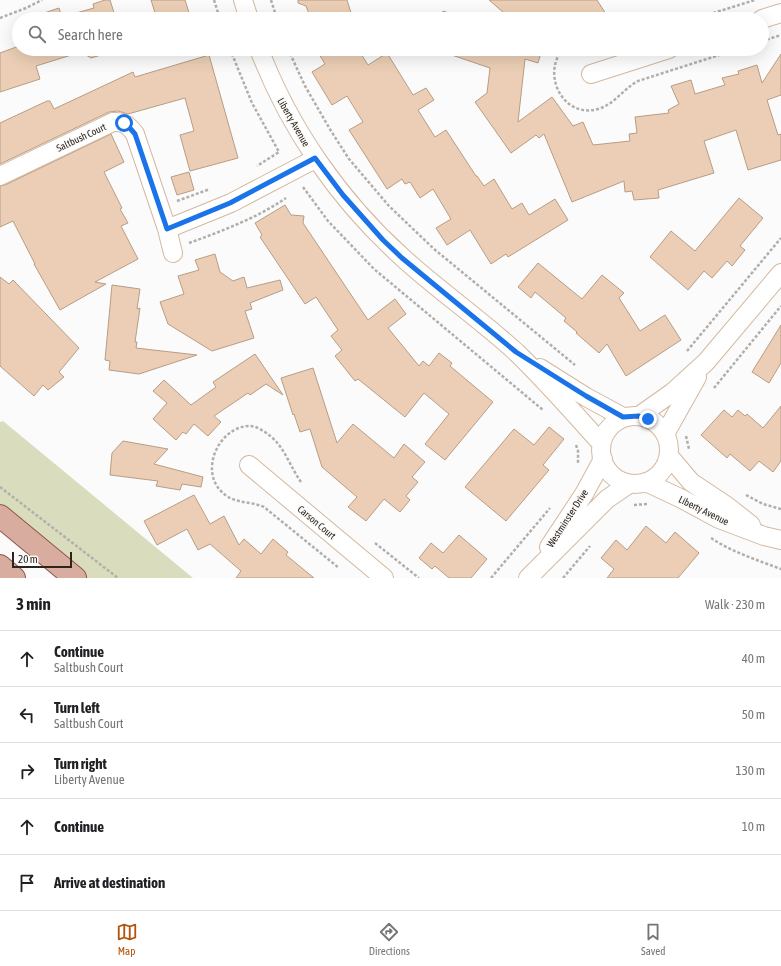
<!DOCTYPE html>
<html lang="en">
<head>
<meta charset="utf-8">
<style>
  :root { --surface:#fff; --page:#f6f6f6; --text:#202124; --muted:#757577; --line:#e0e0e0; --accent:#b45309 }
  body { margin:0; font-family:"Asap Condensed",sans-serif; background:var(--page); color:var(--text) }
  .scale { position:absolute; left:12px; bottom:10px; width:60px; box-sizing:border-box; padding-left:4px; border:2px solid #2e241a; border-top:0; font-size:11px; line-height:14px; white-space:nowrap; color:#2e241a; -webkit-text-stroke:3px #fbfbfb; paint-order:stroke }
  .stop { position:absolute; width:12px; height:12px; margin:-9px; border:3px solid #1a73e8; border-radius:50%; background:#fff }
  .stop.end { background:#1a73e8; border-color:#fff; box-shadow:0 1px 4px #0008 }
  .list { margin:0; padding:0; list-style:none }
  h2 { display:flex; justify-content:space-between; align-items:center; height:52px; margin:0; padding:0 16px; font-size:17px }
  h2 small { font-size:13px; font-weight:400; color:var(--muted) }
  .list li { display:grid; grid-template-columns:26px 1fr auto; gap:12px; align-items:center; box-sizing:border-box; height:56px; padding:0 16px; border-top:1px solid var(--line) }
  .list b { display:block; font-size:15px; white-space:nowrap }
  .list p { margin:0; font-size:13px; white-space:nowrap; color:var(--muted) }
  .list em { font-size:13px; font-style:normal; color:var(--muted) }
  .icon { flex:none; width:22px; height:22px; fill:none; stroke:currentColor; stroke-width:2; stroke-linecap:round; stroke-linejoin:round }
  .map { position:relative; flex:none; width:781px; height:578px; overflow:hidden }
  .search { position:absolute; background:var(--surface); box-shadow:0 4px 16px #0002; left:12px; right:12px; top:12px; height:44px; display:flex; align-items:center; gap:10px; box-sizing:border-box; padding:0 14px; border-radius:22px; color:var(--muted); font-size:15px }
  .sheet { height:332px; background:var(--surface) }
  nav { display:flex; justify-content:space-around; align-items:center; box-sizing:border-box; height:56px; border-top:1px solid var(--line); background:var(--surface); font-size:11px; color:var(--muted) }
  nav a { display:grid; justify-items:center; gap:2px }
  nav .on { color:var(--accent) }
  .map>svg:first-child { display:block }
  .green { fill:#d9ddbe }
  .building { fill:#ebceb5; stroke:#b89d85 }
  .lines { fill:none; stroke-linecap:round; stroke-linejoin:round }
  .street-casing { stroke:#d4b89f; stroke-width:20 }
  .primary-casing { stroke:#8c5848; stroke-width:24 }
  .path { stroke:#b2afab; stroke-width:2.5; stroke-dasharray:3 2; stroke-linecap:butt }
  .street { stroke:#fff; stroke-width:18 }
  .primary { stroke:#d9aca0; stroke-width:22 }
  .route { stroke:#1a73e8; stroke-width:5 }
  .labels { text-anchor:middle; stroke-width:3; stroke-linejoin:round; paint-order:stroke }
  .street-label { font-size:10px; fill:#2e241a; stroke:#fbfbfb }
</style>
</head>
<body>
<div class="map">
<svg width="781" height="578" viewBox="0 0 781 578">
  <rect width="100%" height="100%" fill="#fbfbfb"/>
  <!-- green -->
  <path class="green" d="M 3,421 L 193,578 L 76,578 L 0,514 L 0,422 Z"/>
  <!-- building -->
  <path class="building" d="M 105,0 L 110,0 L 116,19 L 42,19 L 41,14 L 59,8 L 62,17 L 94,8 L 93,4 Z
    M 151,0 L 185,0 L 191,19 L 157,19 Z
    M 298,0 L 347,0 L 353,19 L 346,19 L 336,16 L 338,19 L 311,19 L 306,6 L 298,3 Z
    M 489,0 L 597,0 L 606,14 L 598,19 L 511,19 Z
    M 443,11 L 466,19 L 440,19 Z
    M 19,46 L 19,49 L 121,49 L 91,58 L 81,52 L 36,66 L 40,79 L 0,92 L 0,53 Z
    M 316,49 L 358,49 L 368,65 L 387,53 L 413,95 L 426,88 L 434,100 L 418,110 L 435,137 L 446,130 L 476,176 L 477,176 L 484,186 L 494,179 L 512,209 L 522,203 L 529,215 L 555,199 L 568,220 L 508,257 L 506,254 L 491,264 L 470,230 L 447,245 L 436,228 L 451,219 L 433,189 L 420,198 L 410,182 L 405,184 L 402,179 L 387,189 L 349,130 L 363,122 L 347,96 L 332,105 L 312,72 L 325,64 Z
    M 434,49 L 542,49 L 538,63 L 525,59 L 518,122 L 552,97 L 573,126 L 583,122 L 593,145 L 630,141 L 629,134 L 637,133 L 635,117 L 669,113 L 668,110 L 679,104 L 671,86 L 691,80 L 695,94 L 725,85 L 722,78 L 739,74 L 738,71 L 757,65 L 762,83 L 781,54 L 781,95 L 767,100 L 778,135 L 781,134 L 781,160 L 748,170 L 736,130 L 704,141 L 714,173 L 658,190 L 659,198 L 634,200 L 632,191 L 625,192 L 624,181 L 572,202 L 544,134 L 539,138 L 536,135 L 511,153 L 475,102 L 487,93 L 490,68 Z
    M 209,55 L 238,158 L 190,171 L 180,135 L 194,131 L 185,98 L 128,114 L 118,111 L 109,112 L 0,164 L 0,123 L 47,101 L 50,101 L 54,109 L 133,72 L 135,77 Z
    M 111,134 L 124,162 L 104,172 L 122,208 L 120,209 L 128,223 L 121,226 L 138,259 L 95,282 L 106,284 L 60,310 L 34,264 L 35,264 L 13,221 L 0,227 L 0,186 L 5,185 Z
    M 189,172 L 194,190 L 177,195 L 171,177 Z
    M 739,198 L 763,218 L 740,246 L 745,250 L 732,266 L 727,261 L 712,278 L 704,271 L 688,290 L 650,257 L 671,231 L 695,251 Z
    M 285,205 L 291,215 L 304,216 L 303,223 L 368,320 L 395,299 L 406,314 L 388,328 L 419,366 L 423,361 L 429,366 L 439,353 L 452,363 L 450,366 L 493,402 L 445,460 L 425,444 L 449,414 L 424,393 L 405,417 L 358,379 L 355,381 L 335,356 L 342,350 L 331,336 L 338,330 L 316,297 L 305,304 L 260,237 L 262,235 L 255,223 Z
    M 215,254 L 220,272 L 233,281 L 244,277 L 247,288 L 280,280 L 283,290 L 250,303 L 252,309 L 245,311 L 254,338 L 212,351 L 168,324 L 160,302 L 184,294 L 178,276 L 199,270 L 195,260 Z
    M 538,263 L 582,299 L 602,275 L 624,293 L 619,298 L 640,331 L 665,315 L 681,340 L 626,376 L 607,344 L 599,353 L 576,333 L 577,332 L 564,321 L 566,318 L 535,292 L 531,298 L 518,287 Z
    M 0,277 L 9,284 L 13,280 L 79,348 L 59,372 L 64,377 L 48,390 L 43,385 L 34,396 L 0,366 Z
    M 112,285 L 140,289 L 137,309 L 140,308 L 135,342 L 137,342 L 136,348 L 197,355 L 139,374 L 109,370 L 110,361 L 105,360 Z
    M 781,325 L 781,363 L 769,383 L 752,372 Z
    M 255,354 L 283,395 L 266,384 L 250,395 L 248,393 L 214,416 L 221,422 L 208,436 L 194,424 L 186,434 L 183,432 L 176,440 L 153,419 L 167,403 L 153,391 L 164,380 L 191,405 L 216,387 L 213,382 Z
    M 313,368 L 337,443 L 353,424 L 394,458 L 404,444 L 425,462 L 412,477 L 418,482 L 406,496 L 410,500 L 400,512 L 384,499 L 366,521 L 348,507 L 357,497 L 322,467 L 310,429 L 300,432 L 294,414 L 293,415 L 281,378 Z
    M 781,406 L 781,461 L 773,472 L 759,461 L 750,471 L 730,454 L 727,458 L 701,435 L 724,410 L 732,417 L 738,410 L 745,416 L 747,414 L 763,428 Z
    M 549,427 L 564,439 L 543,465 L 549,470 L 506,521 L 465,487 L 514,429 L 534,445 Z
    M 123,441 L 168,449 L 154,464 L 203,477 L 201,487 L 182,484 L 180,490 L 156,486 L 158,481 L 110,475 L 112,453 Z
    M 194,495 L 210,524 L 224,516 L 239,545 L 244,539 L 261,554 L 273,539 L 288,552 L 286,555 L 314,578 L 236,578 L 241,571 L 210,544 L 198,550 L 187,529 L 157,545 L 144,521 Z
    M 646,526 L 666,543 L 675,532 L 699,553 L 678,578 L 607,578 L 614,569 L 601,558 L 616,540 L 627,550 Z
    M 459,535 L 487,559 L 471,578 L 449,578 L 435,566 L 432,569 L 419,558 L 431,543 L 443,553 Z"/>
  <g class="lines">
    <defs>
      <path id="street" d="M 243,0 L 249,19
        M 762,19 L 781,13
        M 259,49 C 289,128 339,200 402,257 C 438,290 480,319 516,352 C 546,381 573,412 601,443
        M 591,74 L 669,49
        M 0,176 L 113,122 C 124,121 129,126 135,134 L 167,229 L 173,253
        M 167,229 L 231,203 L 315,159
        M 540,368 L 586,397 L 623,417
        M 639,416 L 673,392 L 706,362 L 781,273
        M601 450a34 34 0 1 1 68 0a34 34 0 1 1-68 0Z
        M 665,434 L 697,377
        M 669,456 L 691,482 L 727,506 L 751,525
        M 249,465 L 384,578
        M 646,482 L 682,499 L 719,519 L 764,536 L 781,540
        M 549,547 L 584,494 L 603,459
        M 528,578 L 607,499 L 629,484"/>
      <path id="primary" d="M 0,516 L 75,578
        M 0,566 L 14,578"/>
    </defs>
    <!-- street casing -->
    <use href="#street" class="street-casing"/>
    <!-- primary casing -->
    <use href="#primary" class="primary-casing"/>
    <!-- path -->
    <path class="path" d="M 214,0 L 220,19
      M 271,0 L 277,19
      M 0,18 L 26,8 L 42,0
      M 694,19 L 755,0
      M 762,41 L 781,35
      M 230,49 L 252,103 L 279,152 L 257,166
      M 288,49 L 305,86 L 331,131 L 349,159 L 389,206 L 434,249 L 575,365
      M 563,49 C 541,74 563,119 598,109 C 615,104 623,89 638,81 L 738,49
      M 303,187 L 328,221 L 374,269 L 543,410
      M 177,201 L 210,189
      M 189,243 C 222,231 257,218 286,198
      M 687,351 L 781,238
      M 714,388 L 781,306
      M 686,436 L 689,449
      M 576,445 L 578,451 L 578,464
      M 301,482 C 290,467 285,447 269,435 C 264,431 256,426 250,426 C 220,426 200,468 220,490 C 233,505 248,500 264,507 L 339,568
      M 0,487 L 118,578
      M 746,495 L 763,504 L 781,509
      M 634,505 L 647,504
      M 711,538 C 732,552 757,560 781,569
      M 375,543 L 419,578
      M 491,578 L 550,508
      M 563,578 L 590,546"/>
    <!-- street -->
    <use href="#street" class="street"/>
    <!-- primary -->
    <use href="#primary" class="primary"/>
  </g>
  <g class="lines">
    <!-- route -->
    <path class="route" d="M 124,123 L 128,126 L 135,134 L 167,229 L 230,203 L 315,158 L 343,195 L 383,240 L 402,258 L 516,352 L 586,396 L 623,417 L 639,416 L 648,419"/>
  </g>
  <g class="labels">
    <!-- street labels -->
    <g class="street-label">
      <text transform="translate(294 122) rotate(60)" y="4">Liberty Avenue</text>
      <text transform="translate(81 137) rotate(-25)" y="4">Saltbush Court</text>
      <text transform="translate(704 510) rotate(26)" y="4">Liberty Avenue</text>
      <text transform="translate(567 518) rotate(-57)" y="4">Westminster Drive</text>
      <text transform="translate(317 522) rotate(40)" y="4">Carson Court</text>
    </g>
  </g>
</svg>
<div class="scale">20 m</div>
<div class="stop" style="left:124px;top:123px"></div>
<div class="stop end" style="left:648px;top:419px"></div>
<div class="search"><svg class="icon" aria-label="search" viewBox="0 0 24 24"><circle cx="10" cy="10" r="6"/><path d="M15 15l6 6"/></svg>Search here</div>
</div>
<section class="sheet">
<h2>3 min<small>Walk · 230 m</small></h2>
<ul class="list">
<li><svg class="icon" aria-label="ahead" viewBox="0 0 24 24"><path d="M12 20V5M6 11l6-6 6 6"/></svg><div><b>Continue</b><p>Saltbush Court</p></div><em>40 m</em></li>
<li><svg class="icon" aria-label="left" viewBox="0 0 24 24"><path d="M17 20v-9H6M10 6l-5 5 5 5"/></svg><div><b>Turn left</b><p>Saltbush Court</p></div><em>50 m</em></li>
<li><svg class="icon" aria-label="right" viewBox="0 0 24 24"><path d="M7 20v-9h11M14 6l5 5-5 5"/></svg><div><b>Turn right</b><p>Liberty Avenue</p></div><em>130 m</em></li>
<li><svg class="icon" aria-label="ahead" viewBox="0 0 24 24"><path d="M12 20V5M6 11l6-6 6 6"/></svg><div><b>Continue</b></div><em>10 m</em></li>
<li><svg class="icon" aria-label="arrive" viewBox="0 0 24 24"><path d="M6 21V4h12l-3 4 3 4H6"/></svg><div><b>Arrive at destination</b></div></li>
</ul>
</section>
<nav>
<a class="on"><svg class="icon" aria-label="map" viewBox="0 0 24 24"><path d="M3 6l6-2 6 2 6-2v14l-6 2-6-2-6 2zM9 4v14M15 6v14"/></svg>Map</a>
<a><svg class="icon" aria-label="directions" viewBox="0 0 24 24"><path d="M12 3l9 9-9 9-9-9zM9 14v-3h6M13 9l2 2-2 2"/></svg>Directions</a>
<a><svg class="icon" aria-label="saved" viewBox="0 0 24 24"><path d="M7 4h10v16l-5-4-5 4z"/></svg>Saved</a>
</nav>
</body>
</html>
